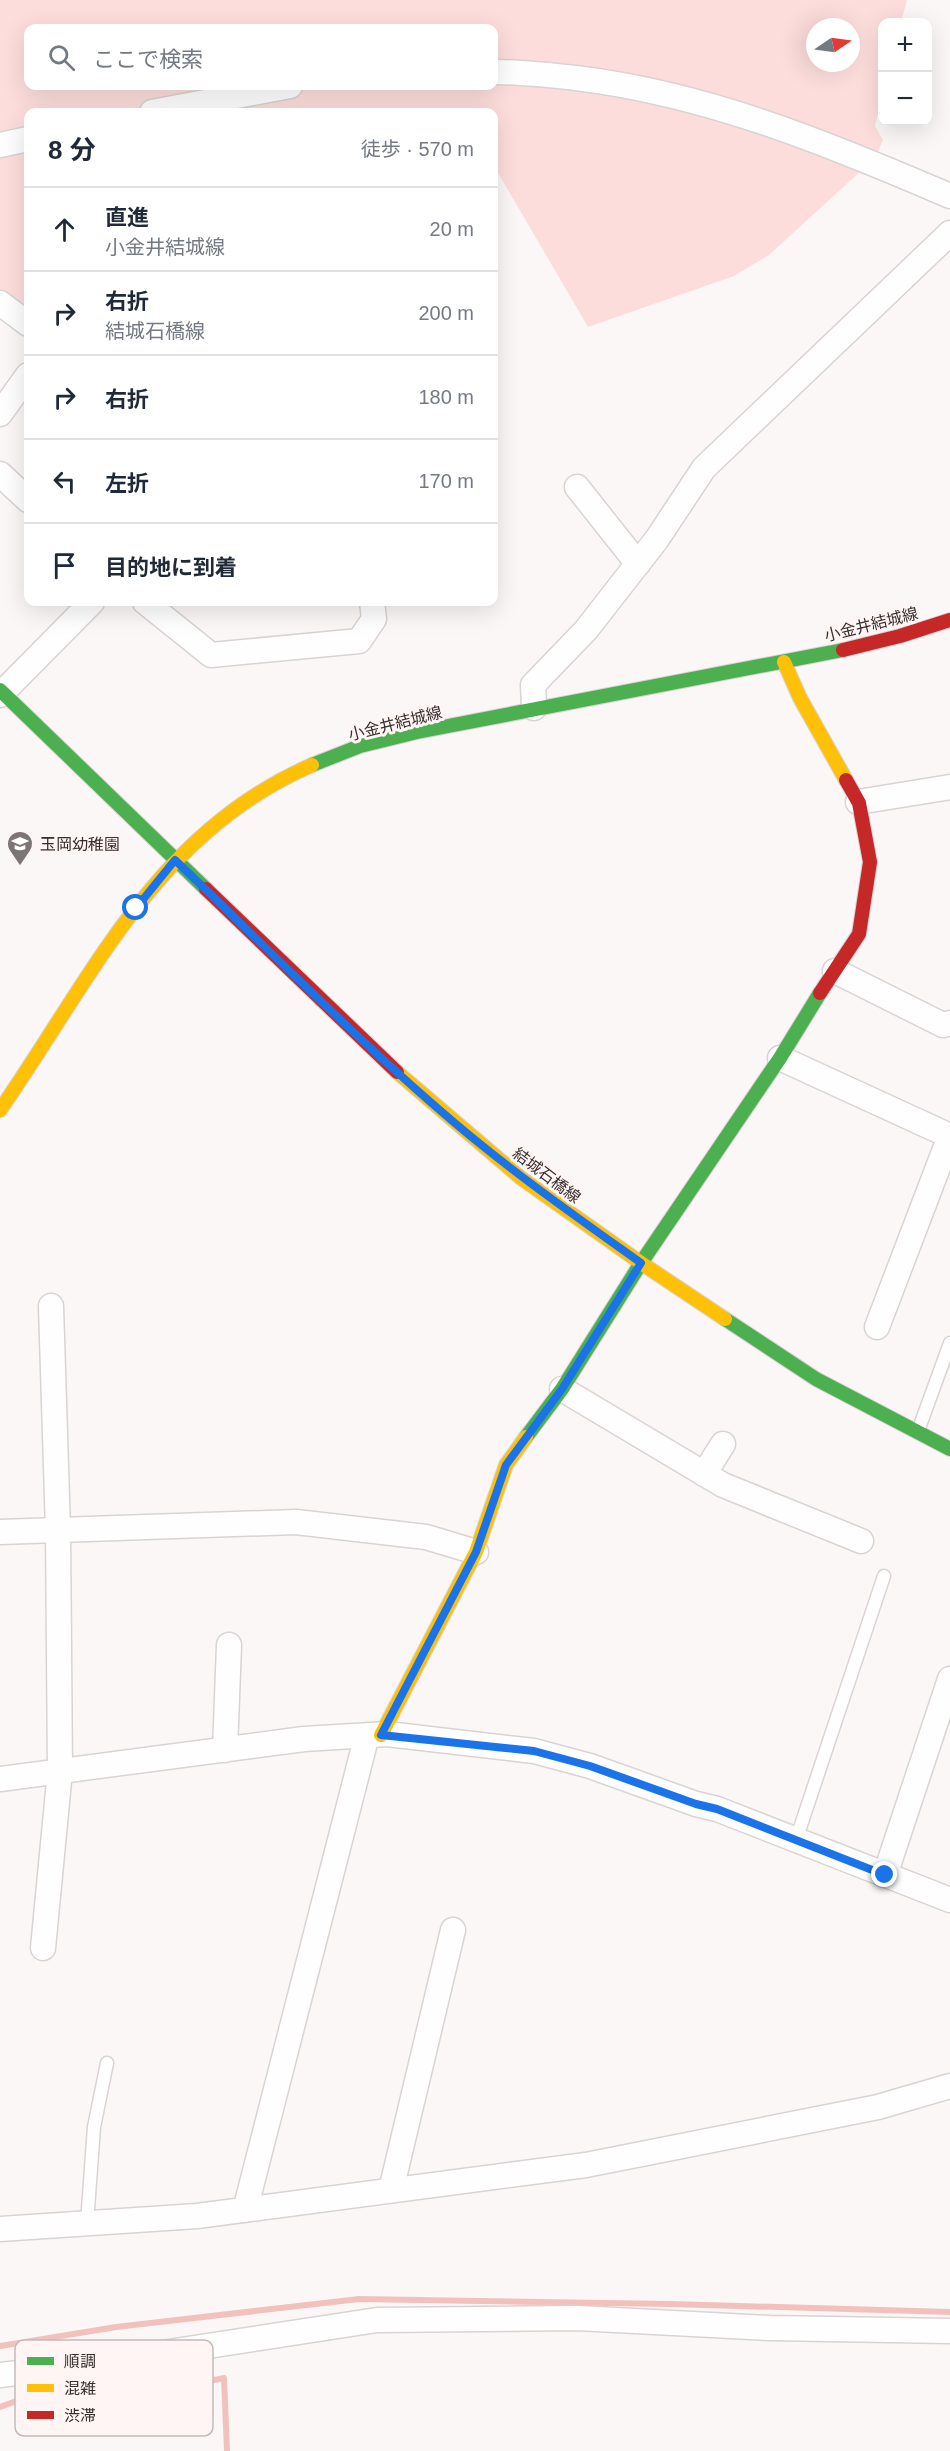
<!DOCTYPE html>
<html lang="ja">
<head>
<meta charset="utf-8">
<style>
  :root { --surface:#fff; --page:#f2f2f3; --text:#1f2937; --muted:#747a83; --line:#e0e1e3 }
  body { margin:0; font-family:Helvetica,"Noto Sans JP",sans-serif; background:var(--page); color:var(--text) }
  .controls { position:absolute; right:18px; top:18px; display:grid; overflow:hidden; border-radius:12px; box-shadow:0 6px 24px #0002 }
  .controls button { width:54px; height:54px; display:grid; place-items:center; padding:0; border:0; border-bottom:2px solid var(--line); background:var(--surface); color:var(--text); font:30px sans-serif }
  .compass { position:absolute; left:806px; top:18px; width:54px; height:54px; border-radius:50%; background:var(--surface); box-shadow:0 6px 24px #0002; rotate:77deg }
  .stop { position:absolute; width:18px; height:18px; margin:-14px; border:4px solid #1a73e8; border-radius:50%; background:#fff }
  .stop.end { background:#1a73e8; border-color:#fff; box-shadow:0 2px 6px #0008 }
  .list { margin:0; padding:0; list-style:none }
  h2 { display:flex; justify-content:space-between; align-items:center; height:78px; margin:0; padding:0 24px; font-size:26px }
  h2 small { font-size:20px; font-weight:400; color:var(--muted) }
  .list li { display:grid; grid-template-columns:39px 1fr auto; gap:18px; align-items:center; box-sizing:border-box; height:84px; padding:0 24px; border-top:2px solid var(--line) }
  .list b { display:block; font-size:22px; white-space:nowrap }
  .list p { margin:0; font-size:20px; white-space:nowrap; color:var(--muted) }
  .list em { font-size:20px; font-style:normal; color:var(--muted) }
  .icon { flex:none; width:33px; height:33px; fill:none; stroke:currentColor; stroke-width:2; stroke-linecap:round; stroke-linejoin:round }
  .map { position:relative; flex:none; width:950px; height:2451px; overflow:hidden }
  .search { position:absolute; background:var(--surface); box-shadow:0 6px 24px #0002; left:24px; top:24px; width:474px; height:66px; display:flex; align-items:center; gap:15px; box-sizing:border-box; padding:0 21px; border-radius:12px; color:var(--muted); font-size:22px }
  .panel { position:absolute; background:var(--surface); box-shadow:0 6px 24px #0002; left:24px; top:108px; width:474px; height:498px; border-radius:12px }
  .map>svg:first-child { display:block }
  .green { fill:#fcdddb; fill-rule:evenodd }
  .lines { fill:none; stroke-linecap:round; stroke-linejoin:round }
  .stream { stroke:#f2c1be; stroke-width:6 }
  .lane-casing { stroke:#dad3d3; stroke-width:15 }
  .street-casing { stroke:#dad3d3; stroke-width:27 }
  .fast-casing { stroke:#dad3d3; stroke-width:16 }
  .slow-casing { stroke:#dad3d3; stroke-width:16 }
  .jam-casing { stroke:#dad3d3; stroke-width:16 }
  .lane { stroke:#fffefe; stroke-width:12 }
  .street { stroke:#fffefe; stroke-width:24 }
  .fast { stroke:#4caf50; stroke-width:14 }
  .slow { stroke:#ffc107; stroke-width:14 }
  .jam { stroke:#c62828; stroke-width:14 }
  .route { stroke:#1a73e8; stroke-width:8 }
  .labels { text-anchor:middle; stroke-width:6; stroke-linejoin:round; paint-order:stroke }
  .street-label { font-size:16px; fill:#372f2e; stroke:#fff5f4 }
  .poi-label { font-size:16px; fill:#372f2e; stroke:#fff5f4; text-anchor:start }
  .key { fill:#fff5f4; stroke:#c3bab9; stroke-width:1.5 }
  .key-label { font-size:16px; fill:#372f2e }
</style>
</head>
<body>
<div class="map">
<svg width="950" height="2451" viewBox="0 0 950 2451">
  <rect width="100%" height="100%" fill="#fcf7f7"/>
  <!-- green -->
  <path class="green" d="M 0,0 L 907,0 L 901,22 L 882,22 L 882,96 L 875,126 L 883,140 L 875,158 L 769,255 L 734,276 L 588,327 L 494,166 L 494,112 L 28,112 L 28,310 L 0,289 ZM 815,27 L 851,27 L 851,63 L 815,63 ZM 28,28 L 494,28 L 494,86 L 28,86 Z"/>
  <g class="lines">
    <!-- stream -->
    <path class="stream" d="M 0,2346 L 116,2327 L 359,2299 L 671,2304 L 950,2312
      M 0,2407 L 39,2393 L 106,2402 L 224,2378 L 227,2451"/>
    <defs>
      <path id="lane" d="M 918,1431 L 950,1343
        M 796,1840 L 884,1576
        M 87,2223 L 94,2127 L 107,2063"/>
      <path id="street" d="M 494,72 C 521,72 548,75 576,78 C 708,94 829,144 950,196
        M 152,112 L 290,86
        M 0,145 L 28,139
        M 0,303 L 28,324
        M 0,414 L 28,375
        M 0,474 L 28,500
        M 577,487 L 638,564
        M 145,602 L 211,655 L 359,641 L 374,619 L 372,602
        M 0,695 L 92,602
        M 534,708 L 533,685 L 586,630 L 657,539 L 704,468 L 950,233
        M 858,802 L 950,787
        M 835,971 L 943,1025 L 950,1023
        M 780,1058 L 950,1136 L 877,1327
        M 562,1389 L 723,1485 L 861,1541
        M 704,1474 L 723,1444
        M 0,1532 L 296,1522 L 426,1537 L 476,1552
        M 225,1750 L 229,1645
        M 0,1779 L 304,1739 L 387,1734 L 534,1751 L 590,1766 L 696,1804 L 717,1809 L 950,1900
        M 885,1875 L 950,1679
        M 43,1948 L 60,1771 L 58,1530 L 51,1306
        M 391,2190 L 453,1930
        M 245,2210 L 367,1735
        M 0,2229 L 197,2216 L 586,2165 L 878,2107 L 950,2086
        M 0,2375 L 90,2364 L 377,2320 L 577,2318 L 769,2328 L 950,2331"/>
      <path id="fast" d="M 0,690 L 206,889
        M 312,765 L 360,746 L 417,732 L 843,650
        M 725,1319 L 816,1379 L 950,1449
        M 526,1437 L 562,1389 L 641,1263 L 780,1058 L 820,993"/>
      <path id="slow" d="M 784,662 L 800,698 L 846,780
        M 397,1072 L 521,1178 L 641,1263 L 725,1319
        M 0,1110 C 92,978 155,833 312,765
        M 381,1735 L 476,1552 L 506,1465 L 526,1437"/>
      <path id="jam" d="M 843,650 L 900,636 L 950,620
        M 206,889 L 397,1072
        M 820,993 L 859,934 L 870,862 L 859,803 L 846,780"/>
    </defs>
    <!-- lane casing -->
    <use href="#lane" class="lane-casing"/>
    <!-- street casing -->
    <use href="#street" class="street-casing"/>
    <!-- fast casing -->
    <use href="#fast" class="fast-casing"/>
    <!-- slow casing -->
    <use href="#slow" class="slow-casing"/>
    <!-- jam casing -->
    <use href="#jam" class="jam-casing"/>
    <!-- lane -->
    <use href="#lane" class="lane"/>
    <!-- street -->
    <use href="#street" class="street"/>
    <!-- fast -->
    <use href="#fast" class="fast"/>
    <!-- slow -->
    <use href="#slow" class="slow"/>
    <!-- jam -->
    <use href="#jam" class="jam"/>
  </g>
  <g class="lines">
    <!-- route -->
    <path class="route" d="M 136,908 L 175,860 C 268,949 358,1041 456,1124 C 515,1174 578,1218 641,1263 L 562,1389 L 506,1465 L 476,1552 L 381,1735 L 534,1751 L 590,1766 L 696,1804 L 717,1809 L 885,1875"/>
  </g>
  <!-- icons -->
  <defs>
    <symbol id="school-pin" viewBox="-11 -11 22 30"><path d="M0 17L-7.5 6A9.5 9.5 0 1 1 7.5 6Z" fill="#7c7574" stroke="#fff5f4"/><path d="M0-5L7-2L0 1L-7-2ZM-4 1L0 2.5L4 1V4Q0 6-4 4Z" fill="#fff"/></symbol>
  </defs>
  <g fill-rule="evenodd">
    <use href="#school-pin" x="5" y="829" width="30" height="40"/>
  </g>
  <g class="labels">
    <!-- street labels -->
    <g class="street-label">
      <text transform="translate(871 624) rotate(-14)" y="6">小金井結城線</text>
      <text transform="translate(395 723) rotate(-14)" y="6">小金井結城線</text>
      <text transform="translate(547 1175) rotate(37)" y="6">結城石橋線</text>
    </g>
    <!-- poi labels -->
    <g class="poi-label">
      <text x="40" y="850">玉岡幼稚園</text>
    </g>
  </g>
  <!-- legend -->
  <rect x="15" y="2340" width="198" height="96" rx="9" class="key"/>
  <rect x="27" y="2357" width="27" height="8" fill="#4caf50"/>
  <rect x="27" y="2384" width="27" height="8" fill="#ffc107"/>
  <rect x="27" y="2411" width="27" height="8" fill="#c62828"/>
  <g class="key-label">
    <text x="64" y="2367">順調</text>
    <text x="64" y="2394">混雑</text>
    <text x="64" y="2421">渋滞</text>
  </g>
</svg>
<div class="controls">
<button>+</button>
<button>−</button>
</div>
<svg class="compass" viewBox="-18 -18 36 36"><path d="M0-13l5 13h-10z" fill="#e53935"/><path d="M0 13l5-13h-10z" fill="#747a83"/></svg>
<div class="stop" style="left:136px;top:908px"></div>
<div class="stop end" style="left:885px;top:1875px"></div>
<div class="search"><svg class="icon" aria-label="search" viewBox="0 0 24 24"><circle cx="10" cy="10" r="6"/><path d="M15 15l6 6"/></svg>ここで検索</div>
<section class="panel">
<h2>8 分<small>徒歩 · 570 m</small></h2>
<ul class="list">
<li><svg class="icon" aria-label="ahead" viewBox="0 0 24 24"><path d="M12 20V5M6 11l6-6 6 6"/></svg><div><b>直進</b><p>小金井結城線</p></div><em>20 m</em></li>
<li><svg class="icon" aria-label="right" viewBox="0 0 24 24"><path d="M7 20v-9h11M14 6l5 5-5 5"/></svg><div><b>右折</b><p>結城石橋線</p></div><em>200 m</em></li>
<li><svg class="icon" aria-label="right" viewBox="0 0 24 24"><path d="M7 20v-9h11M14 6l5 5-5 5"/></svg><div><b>右折</b></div><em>180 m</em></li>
<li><svg class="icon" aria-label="left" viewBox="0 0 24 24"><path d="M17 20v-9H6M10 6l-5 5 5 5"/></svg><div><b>左折</b></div><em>170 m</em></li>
<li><svg class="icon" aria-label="arrive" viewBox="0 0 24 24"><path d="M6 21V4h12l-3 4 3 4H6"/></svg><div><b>目的地に到着</b></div></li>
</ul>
</section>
</div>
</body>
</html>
